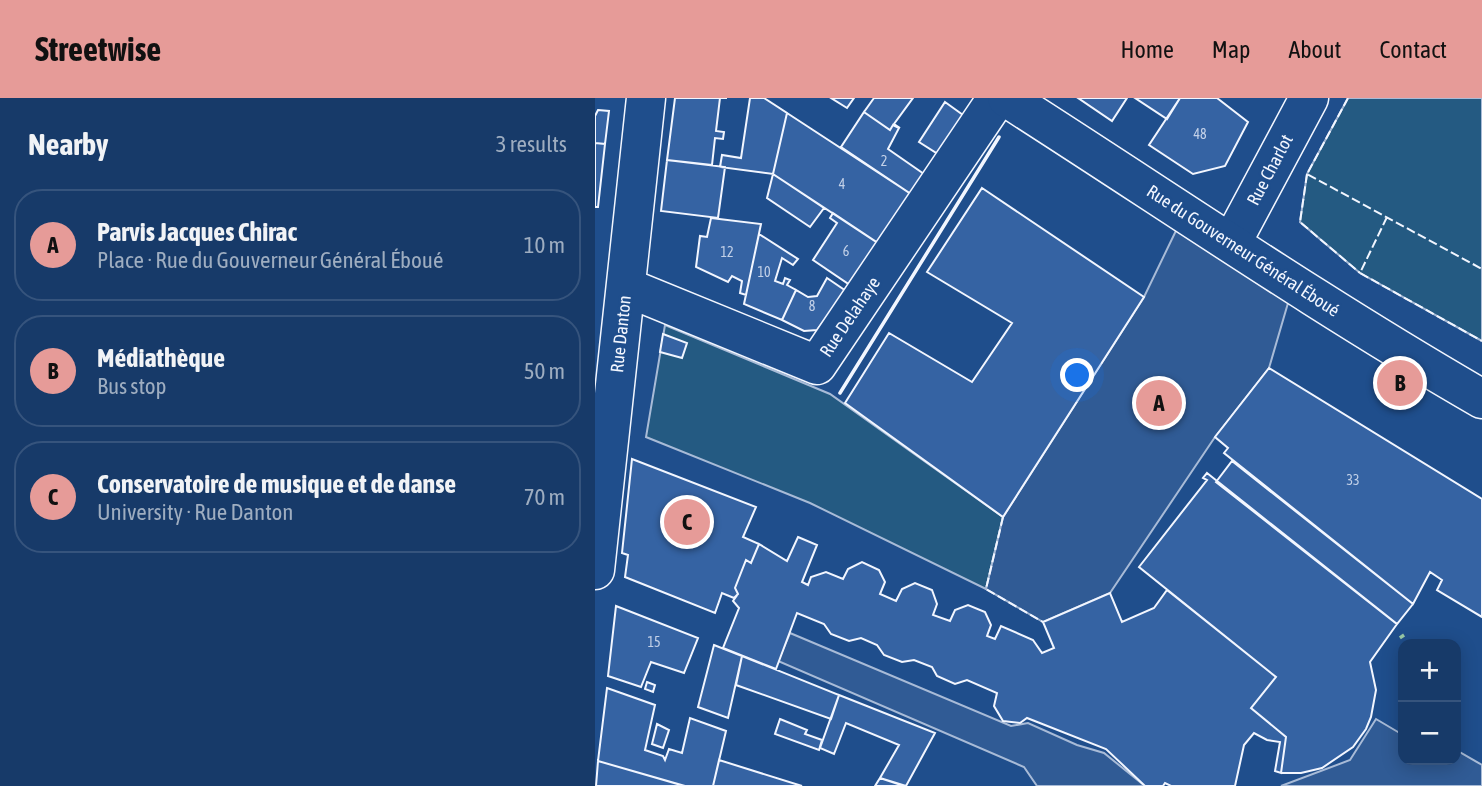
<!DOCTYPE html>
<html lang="en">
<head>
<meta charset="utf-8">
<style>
  :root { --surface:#173a69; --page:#20416f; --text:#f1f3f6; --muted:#9eadc0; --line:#36547d; --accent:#e69b98 }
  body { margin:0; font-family:"Asap Condensed",sans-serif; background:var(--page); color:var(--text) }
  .controls { position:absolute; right:21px; bottom:21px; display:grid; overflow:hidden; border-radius:14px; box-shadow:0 4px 18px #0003 }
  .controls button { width:63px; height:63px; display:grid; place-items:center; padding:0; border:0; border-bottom:2px solid var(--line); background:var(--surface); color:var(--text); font:35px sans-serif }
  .you { position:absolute; left:483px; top:278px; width:24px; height:24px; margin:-18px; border:5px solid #fff; border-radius:50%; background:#1a73e8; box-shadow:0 0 0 10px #1a73e833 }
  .badge { display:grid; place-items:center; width:46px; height:46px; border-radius:50%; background:var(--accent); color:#111; font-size:23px; font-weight:700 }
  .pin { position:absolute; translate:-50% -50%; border:4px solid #fff; box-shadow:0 2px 7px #0006 }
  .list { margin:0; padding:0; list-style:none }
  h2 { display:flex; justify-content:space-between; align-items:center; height:91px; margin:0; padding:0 28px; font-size:30px }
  h2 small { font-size:23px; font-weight:400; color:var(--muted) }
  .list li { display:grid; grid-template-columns:46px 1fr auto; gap:21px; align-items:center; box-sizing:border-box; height:112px; margin:0 14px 14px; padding:0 14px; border:2px solid var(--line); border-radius:28px }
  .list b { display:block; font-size:26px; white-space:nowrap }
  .list p { margin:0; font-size:23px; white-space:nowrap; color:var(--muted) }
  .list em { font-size:23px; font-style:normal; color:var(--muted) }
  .map { position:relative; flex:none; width:887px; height:688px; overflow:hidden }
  header { display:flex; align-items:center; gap:42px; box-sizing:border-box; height:98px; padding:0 35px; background:var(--accent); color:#111 }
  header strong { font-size:33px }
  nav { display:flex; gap:38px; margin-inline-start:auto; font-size:24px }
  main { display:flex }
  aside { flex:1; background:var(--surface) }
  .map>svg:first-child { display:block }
  .green { fill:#245a82; stroke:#a8bbd7; stroke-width:2 }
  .parking { fill:#305b95; stroke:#a8bbd7; stroke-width:2 }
  .building { fill:#3563a3; stroke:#f2f6ff; stroke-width:2 }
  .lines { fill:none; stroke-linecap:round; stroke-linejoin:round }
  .street-casing { stroke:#f2f6ff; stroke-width:41 }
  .secondary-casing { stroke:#f2f6ff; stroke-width:41 }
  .street { stroke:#1f4e8c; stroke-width:38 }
  .secondary { stroke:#1f4e8c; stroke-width:38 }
  .hedge { stroke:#97c8a6; stroke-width:5; stroke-dasharray:3.5 5; stroke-linecap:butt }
  .fence { stroke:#f2f6ff; stroke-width:2; stroke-dasharray:9 3.5; stroke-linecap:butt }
  .wall { stroke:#f2f6ff; stroke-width:3.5 }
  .labels { text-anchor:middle; stroke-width:5; stroke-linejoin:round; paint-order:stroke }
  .number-label { font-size:14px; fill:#c3d1e8 }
  .street-label { font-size:18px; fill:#f2f6ff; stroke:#1f4e8c }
</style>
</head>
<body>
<header>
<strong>Streetwise</strong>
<nav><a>Home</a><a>Map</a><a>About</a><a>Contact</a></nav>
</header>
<main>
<aside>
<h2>Nearby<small>3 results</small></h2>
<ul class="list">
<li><span class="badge">A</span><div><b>Parvis Jacques Chirac</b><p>Place · Rue du Gouverneur Général Éboué</p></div><em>10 m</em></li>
<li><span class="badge">B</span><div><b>Médiathèque</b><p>Bus stop</p></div><em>50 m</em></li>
<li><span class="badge">C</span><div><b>Conservatoire de musique et de danse</b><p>University · Rue Danton</p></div><em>70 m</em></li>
</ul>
</aside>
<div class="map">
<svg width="887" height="688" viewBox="0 0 887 688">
  <rect width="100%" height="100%" fill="#1f4e8c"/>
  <!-- green -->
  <path class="green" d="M 753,0 L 887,0 L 887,243 L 765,175 L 705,124 L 712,76 Z
    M 70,227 L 235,296 L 408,419 L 391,491 L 215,405 L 51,339 Z"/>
  <!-- parking -->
  <path class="parking" d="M 590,114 L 698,188 L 674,270 L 620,339 L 515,495 L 448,524 L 391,491 L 408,419 L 549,199 Z
    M 195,535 L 416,628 L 433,625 L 482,647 L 509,655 L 550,688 L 442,688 L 429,669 L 183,563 Z
    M 781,621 L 808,637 L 808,662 L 861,662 L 861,652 L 887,667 L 887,688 L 686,688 L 755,662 Z"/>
  <!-- building -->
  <path class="building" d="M 80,0 L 132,0 L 125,0 L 121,33 L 129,34 L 128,41 L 120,40 L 117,67 L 72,62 Z
    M 155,0 L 169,0 L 192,15 L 178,76 L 125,69 L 127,57 L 146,60 Z
    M 236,0 L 259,0 L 252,10 Z
    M 279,0 L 318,0 L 299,26 L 305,30 L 298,27 L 295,32 L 269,14 Z
    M 483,0 L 532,0 L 517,23 Z
    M 540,0 L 585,0 L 572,21 Z
    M 585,0 L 622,0 L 653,24 L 630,68 L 598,76 L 554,47 Z
    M 350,4 L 368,17 L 343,56 L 324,44 Z
    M 3,12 L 14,13 L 10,46 L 0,45 L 0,18 Z
    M 269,14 L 295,32 L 298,27 L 304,30 L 293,51 L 329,76 L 316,96 L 246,49 Z
    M 192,15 L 316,96 L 283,145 L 178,76 Z
    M 0,45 L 10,46 L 3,109 L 0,109 Z
    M 72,62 L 130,69 L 123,120 L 66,113 Z
    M 178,76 L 229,110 L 215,129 L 172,100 Z
    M 387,90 L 549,199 L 408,419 L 250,305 L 294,235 L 377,284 L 417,225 L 332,174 Z
    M 238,115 L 283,145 L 255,187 L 218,162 L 242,125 L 235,120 Z
    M 116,120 L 166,126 L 151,197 L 145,195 L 147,183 L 137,178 L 133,184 L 101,169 L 105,138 L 112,139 Z
    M 164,136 L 203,161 L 198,167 L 187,160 L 180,183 L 188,186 L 190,180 L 195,182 L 192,187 L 201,192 L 187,222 L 149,206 Z
    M 232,180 L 251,193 L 222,232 L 209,233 L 187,222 L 201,192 L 213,199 L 222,198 Z
    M 68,236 L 92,245 L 87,260 L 65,254 Z
    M 674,270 L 887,401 L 887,519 L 842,492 L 847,482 L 835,474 L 818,506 L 629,355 L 633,350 L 620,339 Z
    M 37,361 L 161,409 L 148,439 L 164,446 L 156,465 L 151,462 L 140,490 L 143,496 L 139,500 L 127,495 L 120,515 L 30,479 L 33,457 L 27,455 Z
    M 637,363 L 818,506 L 802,526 L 621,384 Z
    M 612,375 L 802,526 L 775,564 L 781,592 L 776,619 L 771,631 L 758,649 L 727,670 L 706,675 L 686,675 L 691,639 L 656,610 L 681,579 L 544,469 L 612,382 L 608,380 Z
    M 203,439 L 222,447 L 207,484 L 213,487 L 216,479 L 231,474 L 248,481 L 253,471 L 267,464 L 284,472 L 290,484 L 285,496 L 301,503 L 307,491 L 320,485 L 337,492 L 342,506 L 338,517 L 355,523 L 360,512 L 373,507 L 390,514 L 396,527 L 392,538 L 400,541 L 406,528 L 438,542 L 447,555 L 459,550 L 448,524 L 515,495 L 527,524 L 559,510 L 572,492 L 681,579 L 656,610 L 691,639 L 686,675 L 680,673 L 685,644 L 672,642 L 659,635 L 649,647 L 640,688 L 576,688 L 570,685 L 568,688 L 550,688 L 511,651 L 432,620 L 425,625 L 408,623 L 399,608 L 402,595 L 372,582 L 360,586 L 342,578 L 337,569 L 319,562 L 307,564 L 289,557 L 282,547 L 266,540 L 254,543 L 236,536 L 229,526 L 202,515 L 181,571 L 128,550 L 144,510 L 138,503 L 143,496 L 140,490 L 151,462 L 156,465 L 164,446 L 192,463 Z
    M 21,508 L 103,540 L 89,575 L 56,564 L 46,589 L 13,578 Z
    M 119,547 L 147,558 L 133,620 L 103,609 Z
    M 147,558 L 244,597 L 236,621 L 141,587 Z
    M 52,584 L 60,587 L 58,594 L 50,591 Z
    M 12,590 L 60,607 L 50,652 L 68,658 L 70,662 L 74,651 L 87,655 L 95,620 L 131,633 L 118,688 L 90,688 L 3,663 Z
    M 244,597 L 340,635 L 311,688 L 285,680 L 304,647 L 251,625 L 239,656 L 225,650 Z
    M 185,621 L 212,632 L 210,636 L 227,642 L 224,652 L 180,636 Z
    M 62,626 L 74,632 L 68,650 L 57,646 Z
    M 124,662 L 207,688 L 118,688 Z
    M 3,663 L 86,687 L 86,688 L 1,688 Z
    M 285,680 L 309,688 L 280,688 Z"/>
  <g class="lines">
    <defs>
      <path id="street" d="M 637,144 L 714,0
        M 31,189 L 222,267 L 402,0
        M 0,472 L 51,0"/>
      <path id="secondary" d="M 412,0 C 570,101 724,207 887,301"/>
    </defs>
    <!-- street casing -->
    <use href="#street" class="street-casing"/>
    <!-- secondary casing -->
    <use href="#secondary" class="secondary-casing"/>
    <!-- street -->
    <use href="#street" class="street"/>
    <!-- secondary -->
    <use href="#secondary" class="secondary"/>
    <!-- hedge -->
    <path class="hedge" d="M 806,537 L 812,546"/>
    <!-- fence -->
    <path class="fence" d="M 753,0 L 712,76 L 887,171
      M 712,76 L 705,124 L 765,175
      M 792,119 L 765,175 L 887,243
      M 408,419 L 391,491 L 448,524"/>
    <!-- wall -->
    <path class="wall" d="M 245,295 L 404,39"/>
  </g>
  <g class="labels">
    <!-- number labels -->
    <g class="number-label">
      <text x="605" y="41">48</text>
      <text x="289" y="68">2</text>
      <text x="247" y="91">4</text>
      <text x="251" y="158">6</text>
      <text x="132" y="159">12</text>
      <text x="169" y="179">10</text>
      <text x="217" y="213">8</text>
      <text x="758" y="387">33</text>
      <text x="59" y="549">15</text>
    </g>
    <!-- street labels -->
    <g class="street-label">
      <text transform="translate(675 72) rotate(-62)" y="6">Rue Charlot</text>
      <text transform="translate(648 153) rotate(33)" y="6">Rue du Gouverneur Général Éboué</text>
      <text transform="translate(255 219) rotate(-56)" y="6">Rue Delahaye</text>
      <text transform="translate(26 236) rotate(-84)" y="6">Rue Danton</text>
    </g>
  </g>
</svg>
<div class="controls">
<button>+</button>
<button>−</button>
</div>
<div class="you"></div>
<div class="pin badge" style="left:564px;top:305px">A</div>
<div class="pin badge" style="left:805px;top:285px">B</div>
<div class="pin badge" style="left:92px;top:424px">C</div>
</div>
</main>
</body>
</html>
